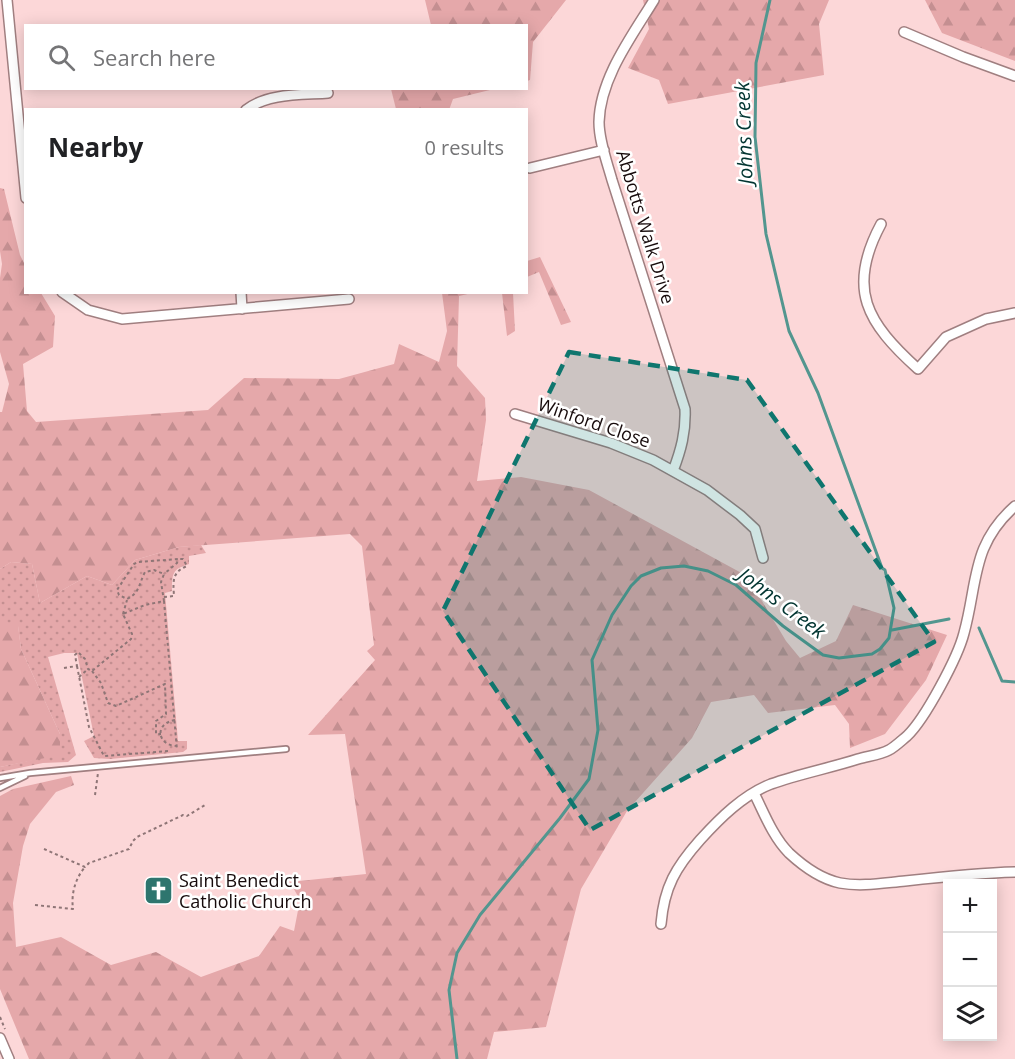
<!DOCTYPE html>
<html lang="en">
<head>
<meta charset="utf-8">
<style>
  :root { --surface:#fff; --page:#f2f2f2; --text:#202124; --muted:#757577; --line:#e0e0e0 }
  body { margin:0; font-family:"Open Sans",sans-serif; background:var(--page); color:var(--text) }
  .controls { position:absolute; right:18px; bottom:18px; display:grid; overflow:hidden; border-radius:0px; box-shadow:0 3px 15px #0003 }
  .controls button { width:54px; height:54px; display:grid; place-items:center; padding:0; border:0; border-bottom:2px solid var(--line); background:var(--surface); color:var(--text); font:30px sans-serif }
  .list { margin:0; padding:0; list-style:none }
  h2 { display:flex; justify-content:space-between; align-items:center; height:78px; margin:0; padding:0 24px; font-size:26px }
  h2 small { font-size:20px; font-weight:400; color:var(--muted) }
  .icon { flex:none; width:33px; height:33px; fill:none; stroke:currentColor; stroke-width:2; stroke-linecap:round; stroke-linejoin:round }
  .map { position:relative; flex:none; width:1015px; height:1059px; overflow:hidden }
  .search { position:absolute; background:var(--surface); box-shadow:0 3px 15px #0003; left:24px; top:24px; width:504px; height:66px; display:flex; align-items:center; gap:15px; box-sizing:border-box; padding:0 21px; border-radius:0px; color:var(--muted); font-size:22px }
  .panel { position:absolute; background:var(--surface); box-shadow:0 3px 15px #0003; left:24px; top:108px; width:504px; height:186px; border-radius:0px }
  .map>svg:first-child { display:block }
  .grass { fill:url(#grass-dots) }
  .forest { fill:url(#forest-firs) }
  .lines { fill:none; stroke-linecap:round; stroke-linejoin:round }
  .stream { stroke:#53968f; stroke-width:3 }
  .service-casing { stroke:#a07f80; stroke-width:8 }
  .minor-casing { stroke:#a07f80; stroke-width:12 }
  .path { stroke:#8e7576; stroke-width:2; stroke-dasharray:3 3; stroke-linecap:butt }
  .service { stroke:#fff; stroke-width:4.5 }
  .minor { stroke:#fff; stroke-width:9 }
  .marked { fill:#0f766e; fill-opacity:0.2; stroke:#0f766e; stroke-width:4.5; stroke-dasharray:12 8; stroke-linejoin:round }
  .labels { text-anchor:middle; stroke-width:5; stroke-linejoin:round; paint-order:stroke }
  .street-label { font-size:18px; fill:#160a0b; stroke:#fff }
  .poi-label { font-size:18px; fill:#160a0b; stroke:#fff; text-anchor:start }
  .water-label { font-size:20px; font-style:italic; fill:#023531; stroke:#fff }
</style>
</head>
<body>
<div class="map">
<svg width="1015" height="1059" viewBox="0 0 1015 1059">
  <defs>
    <pattern id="grass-dots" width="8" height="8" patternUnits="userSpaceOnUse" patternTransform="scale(1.5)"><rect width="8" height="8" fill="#e5a8aa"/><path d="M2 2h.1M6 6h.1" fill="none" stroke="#c48f91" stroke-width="1.8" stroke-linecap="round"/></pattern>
    <pattern id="forest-firs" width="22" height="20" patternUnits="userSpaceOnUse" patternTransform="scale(1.5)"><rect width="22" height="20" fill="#e5a8aa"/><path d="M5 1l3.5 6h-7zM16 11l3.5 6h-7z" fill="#c48f91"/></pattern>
  </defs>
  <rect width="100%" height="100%" fill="#fcd7d8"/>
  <!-- grass -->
  <path class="grass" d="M 201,545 L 206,553 L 189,556 L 189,564 C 172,569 172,574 172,591 L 165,593 L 178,741 L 187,741 L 187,749 L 183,752 L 110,759 L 94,758 L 84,741 L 94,736 L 77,653 L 64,653 L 48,657 L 76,755 L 68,762 L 43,763 L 0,772 L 0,767 L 60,754 L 60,734 L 21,649 L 18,626 L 0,625 L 0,569 L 11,562 L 32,564 L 40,603 L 87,576 L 112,585 L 135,560 L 179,547 Z"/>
  <!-- forest -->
  <path class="forest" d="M 425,0 L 566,0 L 533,42 L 530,80 L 527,81 L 526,26 L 431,25 Z
    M 643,0 L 829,0 L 819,24 L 824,75 L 668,104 L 659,80 L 628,68 L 649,29 Z
    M 925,0 L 1015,0 L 1015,61 L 942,33 Z
    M 391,89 L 391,88 L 494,89 L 453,99 L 449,110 L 396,109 Z
    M 0,188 L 4,189 L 20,255 L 25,265 L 26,292 L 41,293 L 55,316 L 53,347 L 23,364 L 27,411 L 36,422 L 208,410 L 244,378 L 339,379 L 394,364 L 399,344 L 439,362 L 447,331 L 442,293 L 472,293 L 459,296 L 457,366 L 485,398 L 486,420 L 477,481 L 521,477 L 589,490 L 747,576 L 786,641 L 800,658 L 836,641 L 853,605 L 947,635 L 926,680 L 885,734 L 850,748 L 849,724 L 835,705 L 768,713 L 754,695 L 711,702 L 692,738 L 627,811 L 581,889 L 546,1027 L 494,1032 L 487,1059 L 29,1059 L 0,989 L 0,796 L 13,789 L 71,776 L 74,785 L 56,792 L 30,824 L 23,846 L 13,903 L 16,947 L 61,937 L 111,965 L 156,952 L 201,977 L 259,956 L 280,926 L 294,931 L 300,900 L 290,882 L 366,874 L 345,734 L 308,735 L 375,660 L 367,651 L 374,645 L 362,546 L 350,534 L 179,547 L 135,560 L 112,585 L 87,576 L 40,603 L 32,564 L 11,562 L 0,569 L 0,412 L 2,412 L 9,384 L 0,352 L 0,278 L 2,264 L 0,251 Z
    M 540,257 L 571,322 L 561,325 L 539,272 L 527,277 L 527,261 Z
    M 502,293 L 513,293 L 515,331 L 507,336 Z
    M 0,625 L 18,625 L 21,649 L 60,734 L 60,755 L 0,767 Z"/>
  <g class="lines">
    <!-- stream -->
    <path class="stream" d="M 979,628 L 1002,681 L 1015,682
      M 892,630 L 949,619
      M 457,1059 L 449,990 L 457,953 L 480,915 L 560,818 L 589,779 L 598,730 L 592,660 L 612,615 L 631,586 L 641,576 L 661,568 L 684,566 L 708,571 L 736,585 L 783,626 L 823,655 L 839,658 L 872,654 L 880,649 L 889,638 L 894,608 L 885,570 L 882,568 L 818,393 L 789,331 L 766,234 L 755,137 L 756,63 L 770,0"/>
    <defs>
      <path id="service" d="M 0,778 L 30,773 L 286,749
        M 0,788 L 25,776"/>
      <path id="minor" d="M 7,0 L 26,198
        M 654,0 C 632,36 600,78 599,122 C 599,141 607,162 612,180 L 685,409 C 686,432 681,450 673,471
        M 904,32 L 963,57 L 1015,76
        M 246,110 C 267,93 302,95 328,93
        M 530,168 L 604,150
        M 881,224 C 846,289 867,323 918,369 L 946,337 L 986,319 L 1015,313
        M 62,292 L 88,310 L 122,319 L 349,299
        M 241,292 L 242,309
        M 515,414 L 611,443 L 653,460 L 707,490 L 740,515 L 755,529 L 763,558
        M 754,793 C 764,813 773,837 789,853 C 803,866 821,879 840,883 C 861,887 883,883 905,881 C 941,877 978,873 1015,872
        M 661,924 C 664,887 676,867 700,840 C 720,818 743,795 771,784 C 799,774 830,768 858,759 C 868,756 880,755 889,750 C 895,747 902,740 907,736 C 925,719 958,657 964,633 C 978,582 971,545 1015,506
        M 0,1038 L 9,1059"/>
    </defs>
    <!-- service casing -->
    <use href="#service" class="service-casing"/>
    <!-- minor casing -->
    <use href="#minor" class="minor-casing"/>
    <!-- path -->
    <path class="path" d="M 164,597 L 174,596 C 173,581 172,572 187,566 L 183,559 L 179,559
      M 164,601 L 161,582 L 164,574 L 154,570 L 145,572 C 139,583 140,593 127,599 L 119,595 L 117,590 L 134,564 L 138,562 L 178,559 L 177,563 L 164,574
      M 123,614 L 127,600
      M 77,666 L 89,727 L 104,756 L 169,751
      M 64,668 L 77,666 L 75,655 L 78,652 L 85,659 L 88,669 L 92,671 L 131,639 L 132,634 L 123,614 L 145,605 L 164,601 L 177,750
      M 92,671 L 101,683 L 108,703 L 116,706 L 165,684 L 166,714 L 156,721 L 156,734 L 161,734
      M 79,677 L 88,669
      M 175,720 C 153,724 158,746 177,746
      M 95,795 L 98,773
      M 44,849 L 85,867 L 89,863 L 129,849 L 133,841 L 137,837 L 183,815 L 187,816 L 205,805
      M 35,905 L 73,909 C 71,894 75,879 85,867
      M 0,1017 L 5,1029"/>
    <!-- service -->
    <use href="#service" class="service"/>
    <!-- minor -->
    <use href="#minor" class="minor"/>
  </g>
  <!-- marked area -->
  <path class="marked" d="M 569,352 L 747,380 L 934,642 L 590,830 L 443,611 Z"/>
  <!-- icons -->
  <defs>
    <symbol id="church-square" viewBox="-11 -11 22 22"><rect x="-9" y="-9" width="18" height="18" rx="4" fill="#2e756e" stroke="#fff"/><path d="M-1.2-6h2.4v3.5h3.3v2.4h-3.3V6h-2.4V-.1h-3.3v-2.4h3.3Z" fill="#fff"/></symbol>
  </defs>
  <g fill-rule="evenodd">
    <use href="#church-square" x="142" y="874" width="33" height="33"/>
  </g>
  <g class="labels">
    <!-- street labels -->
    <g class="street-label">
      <text transform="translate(645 227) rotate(73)" y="6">Abbotts Walk Drive</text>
      <text transform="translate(594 423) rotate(19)" y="6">Winford Close</text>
    </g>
    <!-- poi labels -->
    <g class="poi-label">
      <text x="179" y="887">Saint Benedict<tspan x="179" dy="21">Catholic Church</tspan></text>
    </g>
    <!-- water labels -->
    <g class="water-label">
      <text transform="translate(744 133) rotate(-92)" y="7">Johns Creek</text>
      <text transform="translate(782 603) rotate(37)" y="7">Johns Creek</text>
    </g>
  </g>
</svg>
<div class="controls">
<button>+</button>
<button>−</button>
<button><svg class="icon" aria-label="layers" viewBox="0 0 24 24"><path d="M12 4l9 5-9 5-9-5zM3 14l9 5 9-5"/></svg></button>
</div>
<div class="search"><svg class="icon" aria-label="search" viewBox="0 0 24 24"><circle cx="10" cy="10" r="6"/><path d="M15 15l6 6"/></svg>Search here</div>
<section class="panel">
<h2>Nearby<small>0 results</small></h2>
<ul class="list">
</ul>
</section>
</div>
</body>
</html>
